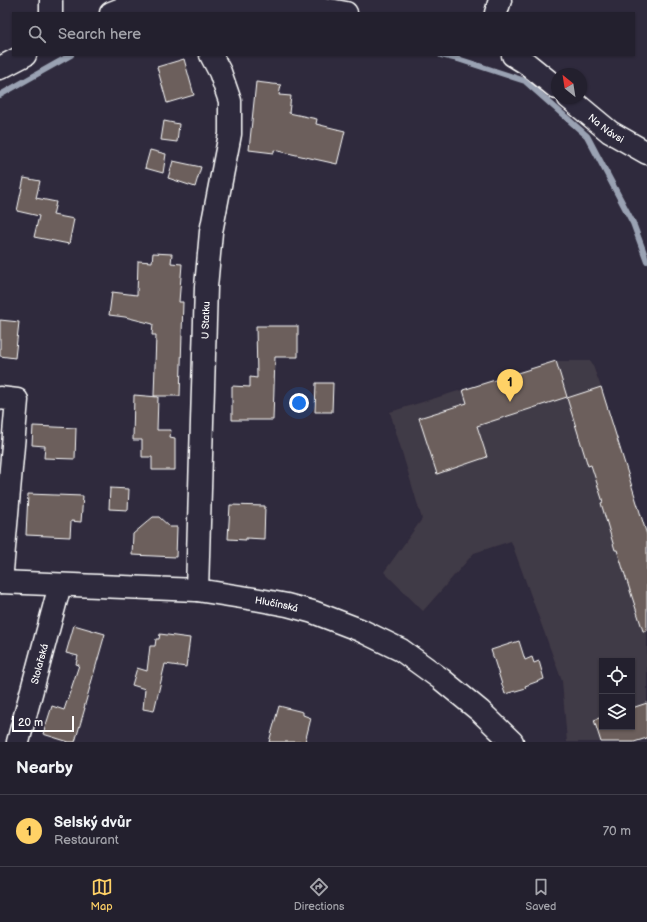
<!DOCTYPE html>
<html lang="en">
<head>
<meta charset="utf-8">
<style>
  :root { --surface:#23202e; --page:#2f2d3a; --text:#f1f3f6; --muted:#a3a3aa; --line:#403e4a; --accent:#ffd166 }
  body { margin:0; font-family:"Balsamiq Sans",sans-serif; background:var(--page); color:var(--text) }
  .controls { position:absolute; right:12px; bottom:12px; display:grid; overflow:hidden; border-radius:0px; box-shadow:0 1px 3px #0004 }
  .controls button { width:36px; height:36px; display:grid; place-items:center; padding:0; border:0; border-bottom:1px solid var(--line); background:var(--surface); color:var(--text); font:20px sans-serif }
  .compass { position:absolute; left:551px; top:68px; width:36px; height:36px; border-radius:50%; background:var(--surface); box-shadow:0 1px 3px #0004; rotate:330deg }
  .scale { position:absolute; left:12px; bottom:10px; width:62px; box-sizing:border-box; padding-left:4px; border:2px solid #fff; border-top:0; font-size:11px; line-height:14px; white-space:nowrap; color:#fff; -webkit-text-stroke:3px #2f2a3d; paint-order:stroke }
  .you { position:absolute; left:299px; top:403px; width:14px; height:14px; margin:-10px; border:3px solid #fff; border-radius:50%; background:#1a73e8; box-shadow:0 0 0 6px #1a73e833 }
  .badge { display:grid; place-items:center; width:26px; height:26px; border-radius:50%; background:var(--accent); color:#111; font-size:13px; font-weight:700 }
  .pin { position:absolute; translate:-50% -33px; filter:drop-shadow(0 1px 2px #0008) }
  .pin::after { content:''; position:absolute; top:21px; width:14px; height:12px; background:inherit; clip-path:polygon(0 0,100% 0,50% 100%) }
  .list { margin:0; padding:0; list-style:none }
  h2 { display:flex; justify-content:space-between; align-items:center; height:52px; margin:0; padding:0 16px; font-size:17px }
  h2 small { font-size:13px; font-weight:400; color:var(--muted) }
  .list li { display:grid; grid-template-columns:26px 1fr auto; gap:12px; align-items:center; box-sizing:border-box; height:72px; padding:0 16px; border-top:1px solid var(--line) }
  .list b { display:block; font-size:15px; white-space:nowrap }
  .list p { margin:0; font-size:13px; white-space:nowrap; color:var(--muted) }
  .list em { font-size:13px; font-style:normal; color:var(--muted) }
  .icon { flex:none; width:22px; height:22px; fill:none; stroke:currentColor; stroke-width:2; stroke-linecap:round; stroke-linejoin:round }
  .map { position:relative; flex:none; width:647px; height:742px; overflow:hidden }
  .search { position:absolute; background:var(--surface); box-shadow:0 1px 3px #0004; left:12px; right:12px; top:12px; height:44px; display:flex; align-items:center; gap:10px; box-sizing:border-box; padding:0 14px; border-radius:0px; color:var(--muted); font-size:15px }
  .sheet { height:124px; background:var(--surface) }
  nav { display:flex; justify-content:space-around; align-items:center; box-sizing:border-box; height:56px; border-top:1px solid var(--line); background:var(--surface); font-size:11px; color:var(--muted) }
  nav a { display:grid; justify-items:center; gap:2px }
  nav .on { color:var(--accent) }
  .map>svg:first-child { display:block }
  .built { fill:#413a46; fill-rule:evenodd }
  .lines { fill:none; stroke-linecap:round; stroke-linejoin:round }
  .stream { stroke:#9aa2b3; stroke-width:6 }
  .building { fill:#6c5f5b; stroke:#fff }
  .minor-casing { stroke:#fff; stroke-width:25 }
  .tertiary-casing { stroke:#fff; stroke-width:25 }
  .minor { stroke:#2f2a3d; stroke-width:22 }
  .tertiary { stroke:#2f2a3d; stroke-width:22 }
  .labels { text-anchor:middle; stroke-width:3; stroke-linejoin:round; paint-order:stroke }
  .street-label { font-size:10px; fill:#fff; stroke:#2f2a3d }
</style>
</head>
<body>
<div class="map">
<svg width="647" height="742" viewBox="0 0 647 742">
  <rect width="100%" height="100%" fill="#2f2a3d"/>
  <filter id="ink" filterUnits="userSpaceOnUse"><feTurbulence type="fractalNoise" baseFrequency=".025" numOctaves="2"/><feDisplacementMap in="SourceGraphic" scale="8" xChannelSelector="R" yChannelSelector="G"/><feConvolveMatrix kernelMatrix="1 2 1 2 8 2 1 2 1" color-interpolation-filters="sRGB"/></filter>
  <g filter="url(#ink)">
    <!-- built -->
    <path class="built" d="M 556,361 L 591,361 L 601,387 L 647,535 L 647,738 L 634,742 L 567,742 L 562,681 L 511,541 L 474,553 L 423,611 L 384,572 L 422,519 L 390,412 ZM 602,661 L 632,661 L 632,727 L 602,727 Z"/>
    <g class="lines">
      <!-- stream -->
      <path class="stream" d="M 441,55 L 458,59 L 525,81 L 587,136 L 633,223 L 647,261
        M 0,95 L 71,55"/>
    </g>
    <!-- building -->
    <path class="building" d="M 184,59 L 194,95 L 167,103 L 157,67 Z
      M 256,82 L 281,85 L 279,95 L 291,96 L 289,113 L 317,119 L 316,124 L 345,131 L 337,164 L 274,150 L 274,153 L 249,150 Z
      M 164,121 L 179,124 L 177,142 L 161,140 Z
      M 150,150 L 166,154 L 163,173 L 145,168 Z
      M 173,161 L 201,167 L 195,187 L 168,178 Z
      M 24,178 L 40,181 L 36,198 L 56,202 L 53,215 L 74,219 L 69,244 L 34,237 L 39,216 L 17,211 Z
      M 153,253 L 172,254 L 171,263 L 182,264 L 179,302 L 183,302 L 180,396 L 154,396 L 156,335 L 152,335 L 153,324 L 125,317 L 109,315 L 112,292 L 137,295 L 138,261 L 152,262 Z
      M 0,320 L 19,322 L 15,358 L 0,356 Z
      M 256,326 L 298,326 L 298,357 L 275,357 L 273,420 L 232,420 L 232,386 L 250,387 L 250,377 L 257,378 Z
      M 556,361 L 567,397 L 477,426 L 487,457 L 437,474 L 419,418 L 467,403 L 463,390 Z
      M 316,383 L 333,383 L 332,412 L 315,412 Z
      M 601,387 L 647,535 L 647,631 L 643,631 L 617,550 L 615,550 L 601,503 L 603,502 L 591,465 L 588,466 L 567,398 Z
      M 134,395 L 158,397 L 157,430 L 171,430 L 170,437 L 175,438 L 175,470 L 152,470 L 152,457 L 142,457 L 142,440 L 133,440 Z
      M 33,426 L 76,428 L 75,459 L 44,458 L 45,446 L 32,445 Z
      M 110,488 L 129,489 L 128,510 L 109,509 Z
      M 28,494 L 83,496 L 81,522 L 71,521 L 70,537 L 26,535 Z
      M 230,505 L 265,506 L 264,539 L 246,538 L 246,540 L 228,539 Z
      M 153,517 L 159,517 L 170,527 L 177,527 L 176,557 L 132,555 L 133,534 Z
      M 74,625 L 105,634 L 84,708 L 85,708 L 75,742 L 69,742 L 43,734 L 52,706 L 64,710 L 79,665 L 76,664 L 78,656 L 66,653 Z
      M 160,634 L 190,638 L 186,667 L 165,664 L 154,711 L 143,709 L 145,689 L 132,685 L 137,668 L 147,671 L 150,646 L 155,646 L 156,639 L 159,639 Z
      M 519,641 L 525,660 L 532,657 L 534,663 L 539,661 L 544,679 L 525,686 L 526,688 L 505,694 L 491,650 Z
      M 647,703 L 647,738 L 634,742 L 601,742 L 594,720 L 602,717 L 602,727 L 632,727 L 632,708 Z
      M 279,706 L 303,712 L 303,715 L 311,718 L 305,742 L 269,742 Z"/>
    <g class="lines">
      <defs>
        <g id="minor">
          <path d="M 51,13 L 51,0"/>
          <path d="M 111,13 L 121,9 L 297,4 L 346,13"/>
          <path d="M 496,13 L 500,0"/>
          <path d="M 513,55 L 526,63 L 557,88"/>
          <path d="M 0,68 L 25,55"/>
          <path id="s1" d="M 569,98 L 610,132 L 647,153"/>
          <path d="M 0,398 L 17,400 L 1,582"/>
          <path id="s2" d="M 197,590 L 206,287 L 211,232 L 230,134 L 230,101 L 220,72 L 211,55"/>
          <path id="s3" d="M 18,742 L 60,585"/>
        </g>
        <g id="tertiary">
          <path id="s4" d="M 0,582 L 197,590 L 260,600 L 287,605 L 313,612 L 360,630 L 401,650 L 441,679 L 480,711 L 512,742"/>
        </g>
      </defs>
      <!-- minor casing -->
      <use href="#minor" class="minor-casing"/>
      <!-- tertiary casing -->
      <use href="#tertiary" class="tertiary-casing"/>
      <!-- minor -->
      <use href="#minor" class="minor"/>
      <!-- tertiary -->
      <use href="#tertiary" class="tertiary"/>
    </g>
  </g>
  <g class="labels">
    <!-- street labels -->
    <g class="street-label">
      <text dy="4" stroke="none"><textPath href="#s1" startOffset="48">Na Návsi</textPath></text>
      <text dy="4" stroke="none"><textPath href="#s2" startOffset="270">U Statku</textPath></text>
      <text dy="4" stroke="none"><textPath href="#s4" startOffset="278">Hlučínská</textPath></text>
      <text dy="4" stroke="none"><textPath href="#s3" startOffset="81">Stolařská</textPath></text>
    </g>
  </g>
</svg>
<div class="controls">
<button><svg class="icon" aria-label="locate" viewBox="0 0 24 24"><circle cx="12" cy="12" r="6"/><path d="M12 2v4M12 18v4M2 12h4M18 12h4"/></svg></button>
<button><svg class="icon" aria-label="layers" viewBox="0 0 24 24"><path d="M12 4l9 5-9 5-9-5zM3 14l9 5 9-5"/></svg></button>
</div>
<svg class="compass" viewBox="-18 -18 36 36"><path d="M0-13l5 13h-10z" fill="#e53935"/><path d="M0 13l5-13h-10z" fill="#a3a3aa"/></svg>
<div class="scale">20 m</div>
<div class="you"></div>
<div class="pin badge" style="left:510px;top:402px">1</div>
<div class="search"><svg class="icon" aria-label="search" viewBox="0 0 24 24"><circle cx="10" cy="10" r="6"/><path d="M15 15l6 6"/></svg>Search here</div>
</div>
<section class="sheet">
<h2>Nearby<small></small></h2>
<ul class="list">
<li><span class="badge">1</span><div><b>Selský dvůr</b><p>Restaurant</p></div><em>70 m</em></li>
</ul>
</section>
<nav>
<a class="on"><svg class="icon" aria-label="map" viewBox="0 0 24 24"><path d="M3 6l6-2 6 2 6-2v14l-6 2-6-2-6 2zM9 4v14M15 6v14"/></svg>Map</a>
<a><svg class="icon" aria-label="directions" viewBox="0 0 24 24"><path d="M12 3l9 9-9 9-9-9zM9 14v-3h6M13 9l2 2-2 2"/></svg>Directions</a>
<a><svg class="icon" aria-label="saved" viewBox="0 0 24 24"><path d="M7 4h10v16l-5-4-5 4z"/></svg>Saved</a>
</nav>
</body>
</html>
